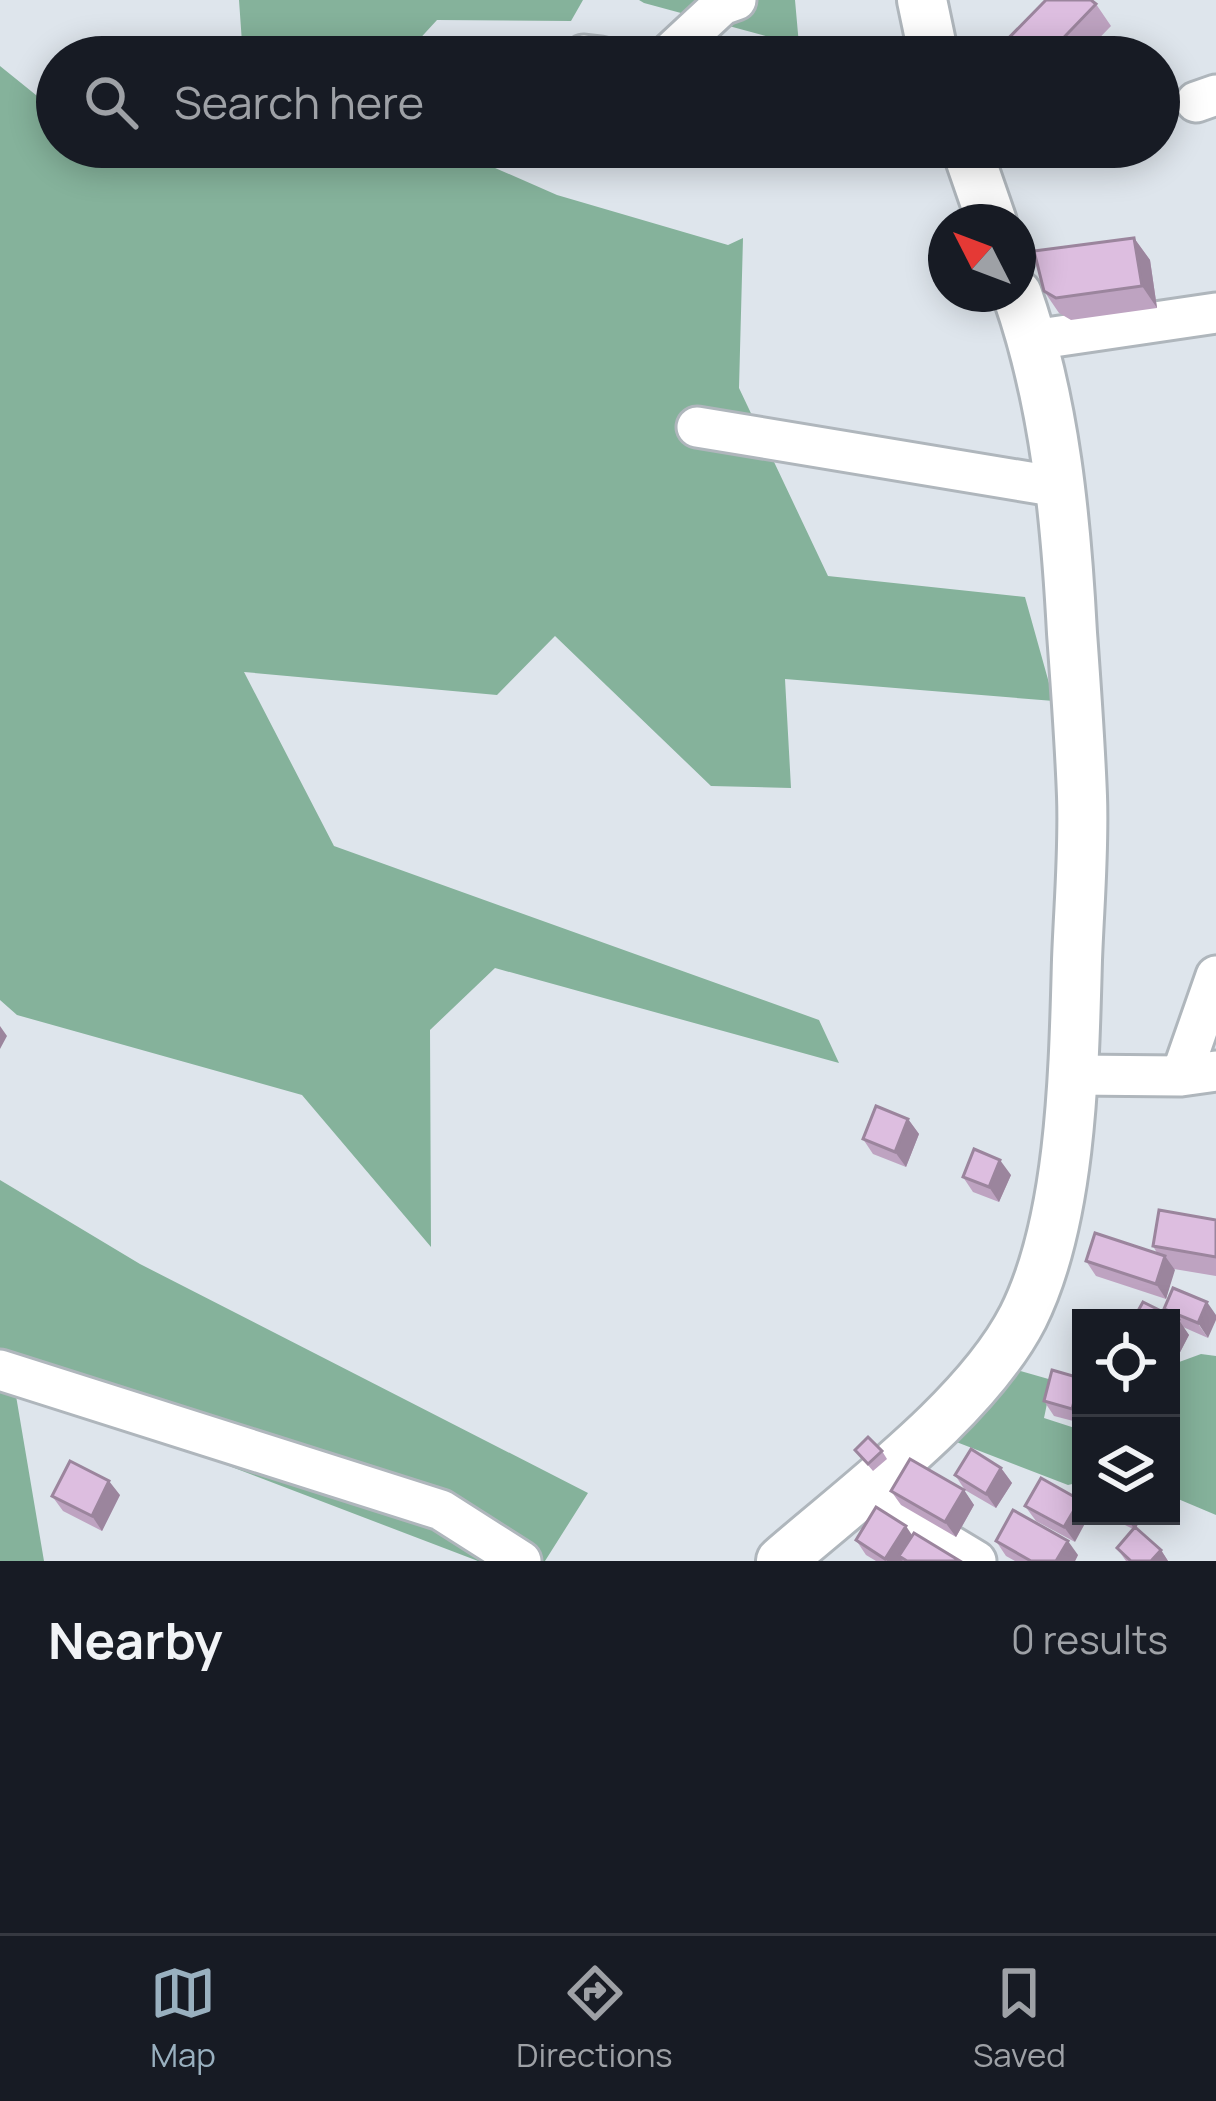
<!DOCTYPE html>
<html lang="en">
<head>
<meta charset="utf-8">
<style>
  :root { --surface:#171b24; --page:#20242c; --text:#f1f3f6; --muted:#9ea1a6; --line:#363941; --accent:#99b0bf }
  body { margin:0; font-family:Manrope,sans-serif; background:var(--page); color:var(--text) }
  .controls { position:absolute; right:36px; bottom:36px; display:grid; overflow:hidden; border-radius:0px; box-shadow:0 6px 30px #0003 }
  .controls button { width:108px; height:108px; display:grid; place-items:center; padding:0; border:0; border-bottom:3px solid var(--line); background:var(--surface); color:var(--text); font:60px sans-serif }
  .compass { position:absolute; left:928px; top:204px; width:108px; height:108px; border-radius:50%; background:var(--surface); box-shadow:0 6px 30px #0003; rotate:312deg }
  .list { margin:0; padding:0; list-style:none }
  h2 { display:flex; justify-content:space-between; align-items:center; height:156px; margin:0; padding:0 48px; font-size:51px }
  h2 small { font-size:39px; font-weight:400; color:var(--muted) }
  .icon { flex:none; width:66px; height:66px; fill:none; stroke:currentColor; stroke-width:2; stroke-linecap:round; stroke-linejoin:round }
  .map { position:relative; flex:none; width:1216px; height:1561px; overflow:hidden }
  .search { position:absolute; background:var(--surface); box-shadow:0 6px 30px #0003; left:36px; right:36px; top:36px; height:132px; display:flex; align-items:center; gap:30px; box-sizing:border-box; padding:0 42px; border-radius:66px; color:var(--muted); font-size:45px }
  .sheet { height:372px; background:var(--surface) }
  nav { display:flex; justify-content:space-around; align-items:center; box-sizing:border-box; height:168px; border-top:3px solid var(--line); background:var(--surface); font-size:33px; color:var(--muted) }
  nav a { display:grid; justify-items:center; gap:6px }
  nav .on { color:var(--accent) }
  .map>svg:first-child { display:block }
  .forest { fill:#85b29b }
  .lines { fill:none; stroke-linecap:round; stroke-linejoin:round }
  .minor-casing { stroke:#afb6bc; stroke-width:45 }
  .major-casing { stroke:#afb6bc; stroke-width:54 }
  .minor { stroke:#fff; stroke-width:39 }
  .major { stroke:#fff; stroke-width:48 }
  .wall { fill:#bea3c1 }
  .shaded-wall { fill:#9b859d }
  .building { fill:#ddbee0; stroke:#9b859d; stroke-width:3 }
</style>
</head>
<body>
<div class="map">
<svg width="1216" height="1561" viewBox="0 0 1216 1561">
  <rect width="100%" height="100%" fill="#dee5ec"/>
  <!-- forest -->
  <path class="forest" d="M 239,0 L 583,0 L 571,21 L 437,20 L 403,57 L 243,57 Z
    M 639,0 L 795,0 L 799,45 L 644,3 Z
    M 0,66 L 57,112 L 57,147 L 447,147 L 557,195 L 728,245 L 743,238 L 739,388 L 828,576 L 1025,597 L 1054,701 L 785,679 L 791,788 L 711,786 L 555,636 L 497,695 L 244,672 L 334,846 L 819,1020 L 839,1063 L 495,968 L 430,1030 L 431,1247 L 302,1095 L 17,1015 L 0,1000 Z
    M 0,1180 L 140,1264 L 588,1493 L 545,1561 L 478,1561 L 14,1384 L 44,1561 L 0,1561 Z
    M 1201,1354 L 1216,1356 L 1216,1515 L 1171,1496 L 1171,1365 Z
    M 1017,1370 L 1052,1380 L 1044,1418 L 1081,1430 L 1081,1482 L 1068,1485 L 946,1438 Z"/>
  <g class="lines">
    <defs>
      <path id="minor" d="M 584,55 L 601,57
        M 666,57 L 722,5 L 736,0
        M 1196,102 L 1216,95
        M 1033,340 L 1216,313
        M 697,427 L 1059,487
        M 1074,1075 L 1181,1076 L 1216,1071
        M 1181,1076 L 1216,976
        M 0,1370 L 441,1510 L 521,1561
        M 860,1491 L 976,1561"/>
      <path id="major" d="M 922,0 L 934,57
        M 966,147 L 992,222
        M 781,1561 C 858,1494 977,1407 1023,1317 C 1072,1219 1074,1068 1077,960 C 1079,906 1084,851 1082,796 C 1080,742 1076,688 1072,633 C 1066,520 1055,402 1017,294"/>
    </defs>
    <!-- minor casing -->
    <use href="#minor" class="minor-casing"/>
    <!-- major casing -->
    <use href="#major" class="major-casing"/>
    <!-- minor -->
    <use href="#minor" class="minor"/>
    <!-- major -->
    <use href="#major" class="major"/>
  </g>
  <!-- wall -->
  <path class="wall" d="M 1096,4 L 1111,26 L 1081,57 L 990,57 Z
    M 1134,238 L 1150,260 L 1157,308 L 1071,320 L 1059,313 L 1044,291 Z
    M 908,1119 L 919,1134 L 906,1167 L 873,1154 L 863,1139 Z
    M 1011,1175 L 999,1202 L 973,1192 L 963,1177 Z
    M 1216,1220 L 1216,1276 L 1174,1269 L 1166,1299 L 1096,1276 L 1086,1261 L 1157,1253 L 1153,1246 Z
    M 1173,1288 L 1208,1338 L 1183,1327 L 1189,1335 L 1177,1358 L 1171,1355 L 1171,1318 L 1164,1309 Z
    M 1081,1379 L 1081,1423 L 1054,1416 L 1044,1401 Z
    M 855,1450 L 882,1451 L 887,1459 L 873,1471 Z
    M 1001,1468 L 1012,1483 L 996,1508 L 965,1490 L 955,1475 Z
    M 1041,1478 L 1075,1542 L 1036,1521 L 1025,1506 Z
    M 964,1490 L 974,1505 L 956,1537 L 901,1505 L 891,1491 Z
    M 120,1495 L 102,1531 L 63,1511 L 52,1496 Z
    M 1107,1516 L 1142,1516 L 1136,1528 L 1161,1550 L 1168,1561 L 1126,1561 L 1117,1548 L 1133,1529 Z
    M 912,1535 L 960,1561 L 876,1561 L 866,1555 L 856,1540 Z
    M 996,1541 L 1078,1555 L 1075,1561 L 1015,1561 L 1006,1556 Z"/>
  <!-- shaded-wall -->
  <path class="shaded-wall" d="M 1134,238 L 1150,260 L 1157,308 L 1142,286 Z
    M 0,1026 L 7,1036 L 0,1049 Z
    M 908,1119 L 919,1134 L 906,1167 L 895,1152 Z
    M 1000,1160 L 1011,1175 L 999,1202 L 989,1187 Z
    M 1165,1256 L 1175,1270 L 1166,1299 L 1156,1284 Z
    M 1207,1302 L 1216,1315 L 1216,1320 L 1208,1338 L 1198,1323 Z
    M 1179,1320 L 1189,1335 L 1177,1358 L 1171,1350 L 1171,1335 Z
    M 1081,1379 L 1081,1422 L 1072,1409 Z
    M 1001,1468 L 1012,1483 L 996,1508 L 986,1494 Z
    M 109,1481 L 120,1495 L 102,1531 L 92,1516 Z
    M 964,1490 L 974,1505 L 956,1537 L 945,1522 Z
    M 1080,1500 L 1081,1516 L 1089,1516 L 1075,1542 L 1064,1527 Z
    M 1125,1516 L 1142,1516 L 1135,1530 Z
    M 906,1526 L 916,1541 L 899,1556 L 903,1561 L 887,1561 L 885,1559 Z
    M 1068,1541 L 1078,1555 L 1075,1561 L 1056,1561 Z
    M 1161,1550 L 1168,1561 L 1151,1561 Z"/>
  <!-- building -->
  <path class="building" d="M 1046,0 L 1091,0 L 1096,4 L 1045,57 L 990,57 Z
    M 1134,238 L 1142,286 L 1056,298 L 1044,291 L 1034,251 Z
    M 876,1106 L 908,1119 L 895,1152 L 863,1139 Z
    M 974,1149 L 1000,1160 L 989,1187 L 963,1177 Z
    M 1159,1210 L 1216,1220 L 1216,1257 L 1153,1246 Z
    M 1095,1233 L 1165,1256 L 1156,1284 L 1086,1261 Z
    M 1173,1288 L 1207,1302 L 1198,1323 L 1164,1309 Z
    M 1143,1302 L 1179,1320 L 1171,1335 L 1171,1318 L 1134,1318 Z
    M 1052,1370 L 1080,1378 L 1072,1409 L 1044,1401 Z
    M 868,1437 L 882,1451 L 868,1464 L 855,1450 Z
    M 971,1449 L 1001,1468 L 986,1494 L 955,1475 Z
    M 910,1459 L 964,1490 L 945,1522 L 891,1491 Z
    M 70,1461 L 109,1481 L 92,1516 L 52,1496 Z
    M 1041,1478 L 1080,1500 L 1064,1527 L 1025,1506 Z
    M 876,1507 L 906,1526 L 885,1559 L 856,1540 Z
    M 1013,1510 L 1068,1541 L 1056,1561 L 1031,1561 L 996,1541 Z
    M 1135,1527 L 1161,1550 L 1151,1561 L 1131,1561 L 1117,1548 Z
    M 914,1533 L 960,1561 L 907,1561 L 899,1556 Z"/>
</svg>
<div class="controls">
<button><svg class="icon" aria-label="locate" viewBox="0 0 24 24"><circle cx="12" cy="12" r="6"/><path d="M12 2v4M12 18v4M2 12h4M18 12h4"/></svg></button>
<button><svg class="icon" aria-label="layers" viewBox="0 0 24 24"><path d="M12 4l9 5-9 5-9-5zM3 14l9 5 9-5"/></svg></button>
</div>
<svg class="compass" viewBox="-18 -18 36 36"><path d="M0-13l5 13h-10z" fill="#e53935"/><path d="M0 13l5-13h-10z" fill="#9ea1a6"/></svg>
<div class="search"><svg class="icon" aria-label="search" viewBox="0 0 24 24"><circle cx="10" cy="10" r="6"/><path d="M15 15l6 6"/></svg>Search here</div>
</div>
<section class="sheet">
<h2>Nearby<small>0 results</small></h2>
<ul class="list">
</ul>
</section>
<nav>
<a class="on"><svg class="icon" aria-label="map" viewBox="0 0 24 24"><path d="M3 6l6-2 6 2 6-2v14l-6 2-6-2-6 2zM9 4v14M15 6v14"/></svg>Map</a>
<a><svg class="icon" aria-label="directions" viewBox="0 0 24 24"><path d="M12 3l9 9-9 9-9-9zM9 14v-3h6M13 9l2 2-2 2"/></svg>Directions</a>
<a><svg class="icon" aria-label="saved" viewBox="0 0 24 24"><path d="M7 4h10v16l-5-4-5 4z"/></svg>Saved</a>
</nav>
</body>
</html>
